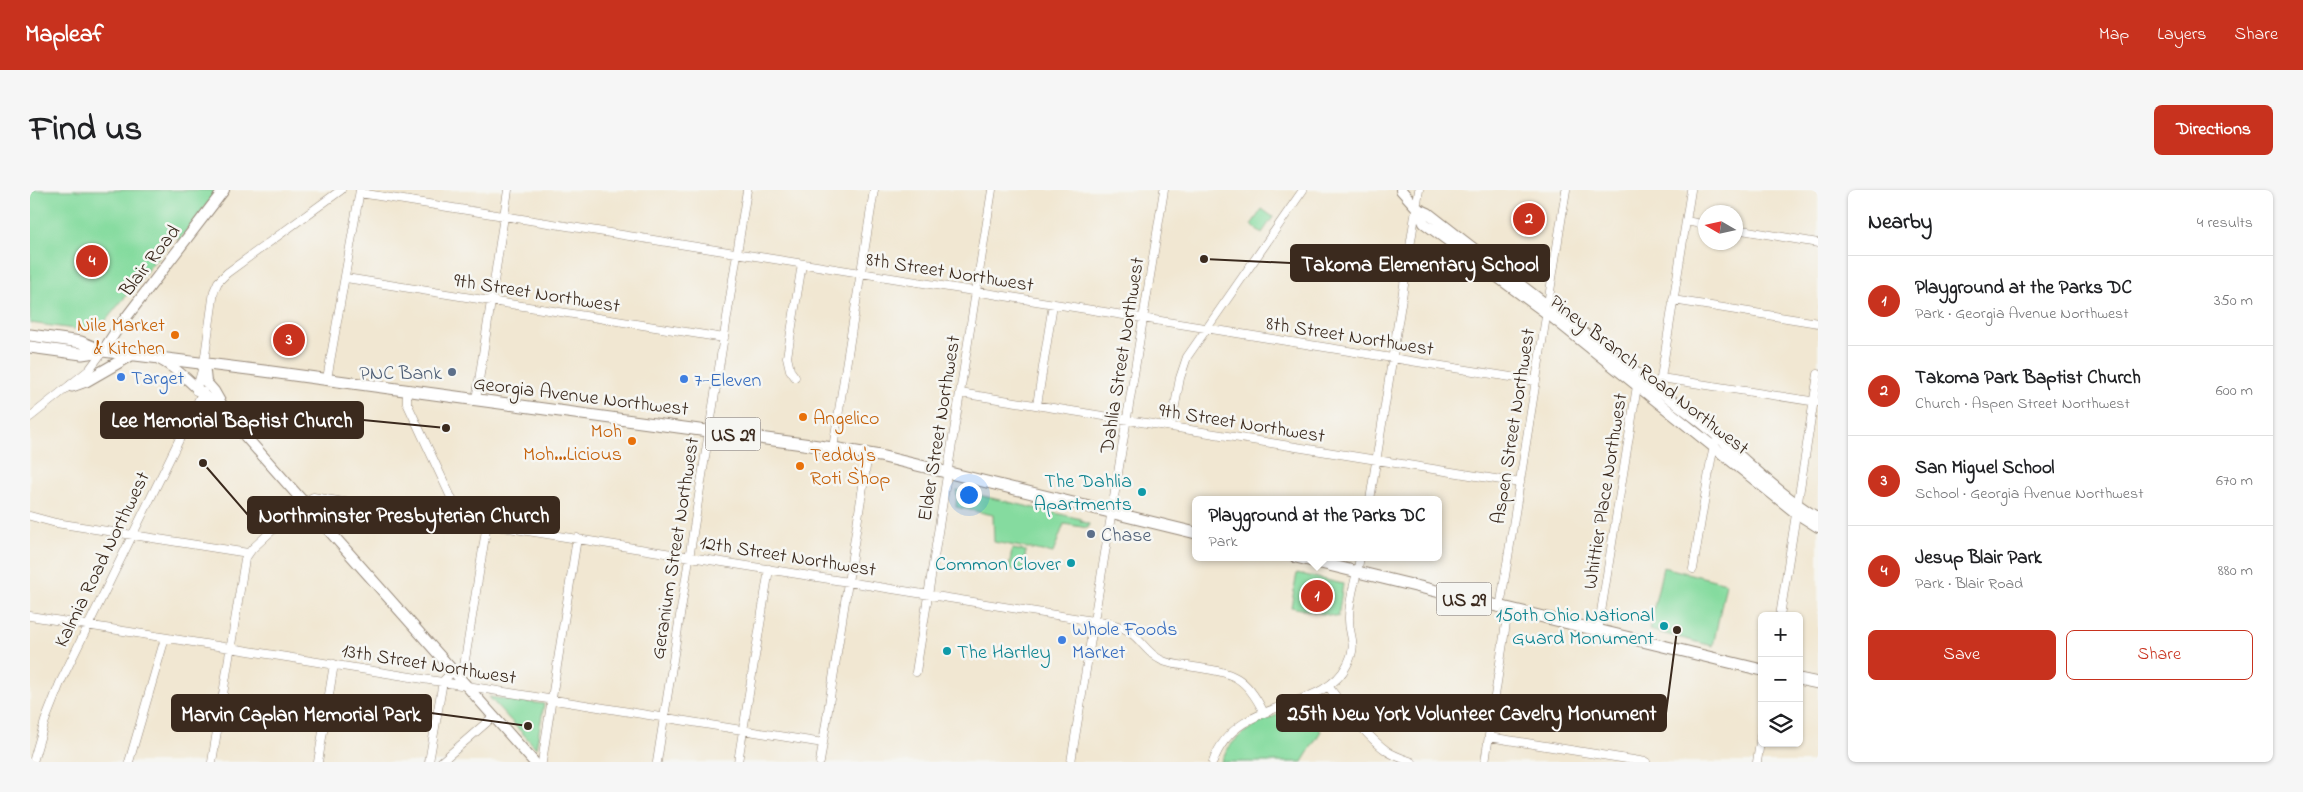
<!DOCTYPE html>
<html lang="en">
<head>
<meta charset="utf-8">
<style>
  :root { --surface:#fff; --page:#f6f6f6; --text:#202124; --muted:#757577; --line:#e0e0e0; --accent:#c8321e }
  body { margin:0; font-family:"Indie Flower",sans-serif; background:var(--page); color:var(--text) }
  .controls { position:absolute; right:15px; bottom:15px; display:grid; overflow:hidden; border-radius:8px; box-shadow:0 1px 4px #0004 }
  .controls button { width:45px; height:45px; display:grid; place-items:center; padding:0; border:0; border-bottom:1px solid var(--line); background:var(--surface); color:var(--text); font:25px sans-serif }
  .compass { position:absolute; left:1668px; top:15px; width:45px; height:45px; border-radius:50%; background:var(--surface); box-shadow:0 1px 4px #0004; rotate:279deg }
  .you { position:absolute; left:938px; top:304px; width:18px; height:18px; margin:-12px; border:4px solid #fff; border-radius:50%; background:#1a73e8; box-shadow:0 0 0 8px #1a73e833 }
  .badge { display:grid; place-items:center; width:32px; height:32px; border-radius:50%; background:var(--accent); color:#fff; font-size:16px; font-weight:700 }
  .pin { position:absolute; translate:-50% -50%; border:2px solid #fff; box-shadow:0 1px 5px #0006 }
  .popup { position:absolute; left:1162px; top:306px; width:250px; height:65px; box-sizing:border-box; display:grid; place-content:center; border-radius:8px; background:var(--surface); filter:drop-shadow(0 1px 4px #0005); font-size:16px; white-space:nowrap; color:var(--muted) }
  .popup b { font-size:19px; color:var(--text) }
  .popup::after { content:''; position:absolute; left:50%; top:100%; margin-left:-10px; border:10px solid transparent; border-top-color:var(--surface) }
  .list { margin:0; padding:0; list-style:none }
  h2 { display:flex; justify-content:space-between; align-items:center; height:65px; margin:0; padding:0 20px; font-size:21px }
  h2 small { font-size:16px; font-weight:400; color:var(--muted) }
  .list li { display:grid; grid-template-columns:32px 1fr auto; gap:15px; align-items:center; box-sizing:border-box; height:90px; padding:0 20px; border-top:1px solid var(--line) }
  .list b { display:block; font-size:19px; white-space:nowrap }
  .list p { margin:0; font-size:16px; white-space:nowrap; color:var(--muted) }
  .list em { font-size:16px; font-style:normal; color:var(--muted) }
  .actions { display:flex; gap:10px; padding:15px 20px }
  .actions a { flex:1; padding:11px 0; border:1px solid var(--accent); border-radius:8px; text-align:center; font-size:18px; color:var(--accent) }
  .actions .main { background:var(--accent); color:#fff }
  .icon { flex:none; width:28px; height:28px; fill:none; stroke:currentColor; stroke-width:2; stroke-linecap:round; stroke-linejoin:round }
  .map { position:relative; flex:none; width:1788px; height:572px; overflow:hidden; border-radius:8px }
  header { display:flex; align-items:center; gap:30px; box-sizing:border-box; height:70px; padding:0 25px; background:var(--accent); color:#fff }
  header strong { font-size:24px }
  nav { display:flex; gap:28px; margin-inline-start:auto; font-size:18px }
  .intro { display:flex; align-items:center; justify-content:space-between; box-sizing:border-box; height:120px; padding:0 30px }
  h1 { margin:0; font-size:35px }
  .button { padding:12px 22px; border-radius:8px; background:var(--accent); color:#fff; font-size:18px; font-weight:700 }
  main { display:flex; gap:30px; padding:0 30px }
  aside { flex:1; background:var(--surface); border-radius:8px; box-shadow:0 1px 4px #0004 }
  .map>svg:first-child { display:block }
  .green { fill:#85db9f; stroke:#60825e }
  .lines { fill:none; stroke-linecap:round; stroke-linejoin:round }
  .minor-casing { stroke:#968878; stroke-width:9 }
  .major-casing { stroke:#968878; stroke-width:12 }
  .highway-casing { stroke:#968878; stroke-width:13 }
  .minor { stroke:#fff; stroke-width:8 }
  .major { stroke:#fff; stroke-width:10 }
  .highway { stroke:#fff; stroke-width:11 }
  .food-dot { fill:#e8710a; stroke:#f6f6f2; stroke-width:2 }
  .service-dot { fill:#5c6f8a; stroke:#f6f6f2; stroke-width:2 }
  .shop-dot { fill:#3f7fe0; stroke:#f6f6f2; stroke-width:2 }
  .culture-dot { fill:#0f9aa8; stroke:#f6f6f2; stroke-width:2 }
  .labels { text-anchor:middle; stroke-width:5; stroke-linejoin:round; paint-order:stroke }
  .shield { fill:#f6f6f2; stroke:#73675e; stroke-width:1 }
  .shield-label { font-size:19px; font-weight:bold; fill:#3b2a1e }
  .street-label { font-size:20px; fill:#3b2a1e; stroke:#f6f6f2 }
  .food-label { font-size:20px; fill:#c56008; stroke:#f6f6f2; text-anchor:end }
  .service-label { font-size:20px; fill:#4e5e75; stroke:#f6f6f2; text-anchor:end }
  .shop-label { font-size:20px; fill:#366cbe; stroke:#f6f6f2; text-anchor:start }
  .culture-label { font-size:20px; fill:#0d838f; stroke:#f6f6f2; text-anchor:end }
  .leader { fill:none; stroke:#3b2a1e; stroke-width:2 }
  .callout-dot { fill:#3b2a1e; stroke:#f6f6f2; stroke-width:2 }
  .callout { fill:#3b2a1e; stroke:#3b2a1e; stroke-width:2 }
  .callout-label { font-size:21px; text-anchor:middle; font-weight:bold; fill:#fff }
</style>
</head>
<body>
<header>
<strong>Mapleaf</strong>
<nav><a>Map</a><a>Layers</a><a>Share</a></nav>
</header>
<div class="intro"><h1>Find us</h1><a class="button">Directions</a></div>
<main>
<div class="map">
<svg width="1788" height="572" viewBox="0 0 1788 572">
  <rect width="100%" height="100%" fill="#f6f6f2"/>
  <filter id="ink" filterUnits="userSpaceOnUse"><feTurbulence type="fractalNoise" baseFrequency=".02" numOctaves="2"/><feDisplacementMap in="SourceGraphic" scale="10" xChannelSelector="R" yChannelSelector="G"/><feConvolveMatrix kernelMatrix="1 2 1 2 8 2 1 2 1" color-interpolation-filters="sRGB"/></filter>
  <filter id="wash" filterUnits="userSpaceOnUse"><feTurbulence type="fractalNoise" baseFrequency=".0096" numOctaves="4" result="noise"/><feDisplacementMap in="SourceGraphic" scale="20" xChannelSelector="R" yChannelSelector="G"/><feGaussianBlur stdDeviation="1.12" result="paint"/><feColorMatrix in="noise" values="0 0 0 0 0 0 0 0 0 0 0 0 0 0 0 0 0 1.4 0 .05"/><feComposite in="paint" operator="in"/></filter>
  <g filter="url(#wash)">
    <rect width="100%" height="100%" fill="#f1e7d2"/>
    <!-- green -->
    <path class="green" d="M 0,0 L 188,0 L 149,50 L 144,46 L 139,46 L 135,51 L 137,56 L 72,135 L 65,133 L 59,141 L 0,133 Z
      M 1232,19 L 1243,27 L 1232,43 L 1221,35 Z
      M 927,300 L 1051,329 L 1050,331 L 1059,334 L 1058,338 L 1034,334 L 1023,363 L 964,352 L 963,325 L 926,317 Z
      M 982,359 L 996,361 L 993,381 L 979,379 Z
      M 1633,377 L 1696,393 L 1683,456 L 1619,440 Z
      M 1267,383 L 1313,394 L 1308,427 L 1261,417 Z
      M 459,507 L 514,514 L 506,558 Z
      M 1273,515 L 1291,541 L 1272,572 L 1191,572 C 1204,538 1241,528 1273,515 Z"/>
  </g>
  <g filter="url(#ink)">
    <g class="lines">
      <defs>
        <path id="minor" d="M 330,3 L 1506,191
          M 1656,31 L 1676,35
          M 1706,39 L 1788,53
          M 316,88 L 694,148
          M 1643,110 L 1788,133
          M 765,187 L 760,180 L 757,167 L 772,74
          M 1631,188 L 1787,212
          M 297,189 L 330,0
          M 1624,196 L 1631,188 L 1661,0
          M 377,200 L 377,213 L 426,318 L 426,329
          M 166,201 L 174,173 L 184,101 L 188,92 L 197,83 L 311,0
          M 930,203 L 1490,293
          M 446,210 L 478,0
          M 1007,215 L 1023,114
          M 0,227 L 59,180 L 73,161
          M 1141,237 L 1150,188 L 1157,167 L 1273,0
          M 803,258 L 844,0
          M 1340,310 L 1389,0
          M 0,326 L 26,333 L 218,363
          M 1663,379 L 1681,270 L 1685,253
          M 1470,418 L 1536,0
          M 0,426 L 793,553
          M 1750,426 L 1788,184
          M 1568,441 L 1607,196
          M 886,482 L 962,0
          M 426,485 L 434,476 L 457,334
          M 1298,496 C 1313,516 1337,547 1357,561 C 1364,566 1374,569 1382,572
          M 1459,547 L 1616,572
          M 3,572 L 15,531 L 30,493 L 173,201
          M 99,572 L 135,448
          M 182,572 L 215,369 L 222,359 L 273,312 L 283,307 L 1082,434 C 1111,442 1111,460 1131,470 C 1139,474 1149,475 1158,476 C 1200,483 1214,482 1234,523
          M 288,572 L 304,474
          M 399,572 L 413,491 L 423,481
          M 411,572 L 463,527
          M 512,572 L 547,348
          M 627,572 L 717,0
          M 708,572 L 739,379
          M 790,572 L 838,264
          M 1041,572 L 1134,0
          M 1183,572 C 1206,505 1293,524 1317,475 C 1329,452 1318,447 1319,427 C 1319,407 1327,387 1330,367
          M 1455,572 L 1476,433 L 1475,419
          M 1727,572 L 1732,539"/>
        <path id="major" d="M 1371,0 L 1387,18 L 1394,33 L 1523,128 L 1766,323 L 1788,337
          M 1387,18 L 1398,23 C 1487,93 1578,161 1668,230 C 1708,262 1744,301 1788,328
          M 73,161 L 88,138 L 194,0
          M 129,169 C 156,183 176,210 200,229 L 504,572
          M 174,173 L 176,192 L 184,201 L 197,224"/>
        <path id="highway" d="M 0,145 L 51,152 L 73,161 L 234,181 L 803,258 L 850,266 L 1166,343
          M 0,157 L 52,164 L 71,161
          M 42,196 L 56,191 L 103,164
          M 1266,367 L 1732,480
          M 1769,489 L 1788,493"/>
      </defs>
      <!-- minor casing -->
      <use href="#minor" class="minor-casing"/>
      <!-- major casing -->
      <use href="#major" class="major-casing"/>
      <!-- highway casing -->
      <use href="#highway" class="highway-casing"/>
      <!-- minor -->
      <use href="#minor" class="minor"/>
      <!-- major -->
      <use href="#major" class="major"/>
      <!-- highway -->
      <use href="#highway" class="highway"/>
    </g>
  </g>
  <!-- markers -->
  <g class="food-dot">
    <circle cx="145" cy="145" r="5"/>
    <circle cx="773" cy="227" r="5"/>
    <circle cx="602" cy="251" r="5"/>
    <circle cx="770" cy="276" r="5"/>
  </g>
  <g class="service-dot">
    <circle cx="422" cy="182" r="5"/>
    <circle cx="1061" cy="344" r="5"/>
  </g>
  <g class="shop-dot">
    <circle cx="91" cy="187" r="5"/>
    <circle cx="654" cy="189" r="5"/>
    <circle cx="1032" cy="450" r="5"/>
  </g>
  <g class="culture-dot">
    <circle cx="1112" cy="302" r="5"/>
    <circle cx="1041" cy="373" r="5"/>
    <circle cx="1634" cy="436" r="5"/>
    <circle cx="917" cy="461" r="5"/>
  </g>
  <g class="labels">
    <!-- shield labels -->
    <g class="shield">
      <rect x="675.5" y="227.5" width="55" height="33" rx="4"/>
      <rect x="1406.5" y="392.5" width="55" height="33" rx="4"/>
    </g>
    <g class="shield-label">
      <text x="703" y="251">US 29</text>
      <text x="1434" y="416">US 29</text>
    </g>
    <!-- street labels -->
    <g class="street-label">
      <text transform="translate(119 70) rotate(-52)" y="7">Blair Road</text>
      <text transform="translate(920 81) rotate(9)" y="7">8th Street Northwest</text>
      <text transform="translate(507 102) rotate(9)" y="7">9th Street Northwest</text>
      <text transform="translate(1320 145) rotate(9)" y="7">8th Street Northwest</text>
      <text transform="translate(1091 165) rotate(-81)" y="7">Dahlia Street Northwest</text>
      <text transform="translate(1620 184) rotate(38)" y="7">Piney Branch Road Northwest</text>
      <text transform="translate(551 205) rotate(7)" y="7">Georgia Avenue Northwest</text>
      <text transform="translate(1212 232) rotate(9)" y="7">9th Street Northwest</text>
      <text transform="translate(1482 236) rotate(-81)" y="7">Aspen Street Northwest</text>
      <text transform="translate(908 238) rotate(-81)" y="7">Elder Street Northwest</text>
      <text transform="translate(1574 301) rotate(-81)" y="7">Whittier Place Northwest</text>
      <text transform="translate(644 358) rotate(-81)" y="7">Geranium Street Northwest</text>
      <text transform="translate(758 365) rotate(9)" y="7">12th Street Northwest</text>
      <text transform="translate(71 369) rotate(-64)" y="7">Kalmia Road Northwest</text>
      <text transform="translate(399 473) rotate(9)" y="7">13th Street Northwest</text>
    </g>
    <!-- food labels -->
    <g class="food-label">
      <text x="135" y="141">Nile Market<tspan x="135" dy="23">&amp; Kitchen</tspan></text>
      <text x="783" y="234" text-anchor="start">Angelico</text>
      <text x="592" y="247">Moh<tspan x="592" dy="23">Moh...Licious</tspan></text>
      <text x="780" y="271" text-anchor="start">Teddy's<tspan x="780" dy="23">Roti Shop</tspan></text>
    </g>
    <!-- service labels -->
    <g class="service-label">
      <text x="412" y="189">PNC Bank</text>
      <text x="1071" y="351" text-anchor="start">Chase</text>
    </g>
    <!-- shop labels -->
    <g class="shop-label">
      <text x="101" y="194">Target</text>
      <text x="664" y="196">7-Eleven</text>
      <text x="1042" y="445">Whole Foods<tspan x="1042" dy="23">Market</tspan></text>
    </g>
    <!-- culture labels -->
    <g class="culture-label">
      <text x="1102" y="297">The Dahlia<tspan x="1102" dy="23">Apartments</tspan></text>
      <text x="1031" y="380">Common Clover</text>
      <text x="1624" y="431">150th Ohio National<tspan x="1624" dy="23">Guard Monument</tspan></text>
      <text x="927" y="468" text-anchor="start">The Hartley</text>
    </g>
  </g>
  <!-- callouts -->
  <path class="leader" d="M1174 69L1261 73M416 238L333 230M173 273L218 325M1647 440L1636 523M498 536L401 523"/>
  <g class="callout-dot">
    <circle cx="1174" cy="69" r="5"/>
    <circle cx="416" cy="238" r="5"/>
    <circle cx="173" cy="273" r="5"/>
    <circle cx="1647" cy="440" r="5"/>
    <circle cx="498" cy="536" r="5"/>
  </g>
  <g class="callout">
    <rect x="1261" y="55" width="258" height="36" rx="5"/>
    <rect x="71" y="212" width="262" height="36" rx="5"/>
    <rect x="218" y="307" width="311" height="36" rx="5"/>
    <rect x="1247" y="505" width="389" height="36" rx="5"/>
    <rect x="142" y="505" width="259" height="36" rx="5"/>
  </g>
  <g class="callout-label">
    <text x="1390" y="81">Takoma Elementary School</text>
    <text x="202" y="237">Lee Memorial Baptist Church</text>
    <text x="374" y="332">Northminster Presbyterian Church</text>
    <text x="1442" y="530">25th New York Volunteer Cavelry Monument</text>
    <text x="271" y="531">Marvin Caplan Memorial Park</text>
  </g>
</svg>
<div class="controls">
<button>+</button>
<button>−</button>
<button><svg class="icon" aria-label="layers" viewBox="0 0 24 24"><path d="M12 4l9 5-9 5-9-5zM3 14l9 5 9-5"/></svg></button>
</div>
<svg class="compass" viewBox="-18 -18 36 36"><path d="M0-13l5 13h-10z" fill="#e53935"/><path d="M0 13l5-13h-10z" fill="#757577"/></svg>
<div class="you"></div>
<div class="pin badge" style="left:1287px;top:406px">1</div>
<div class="popup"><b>Playground at the Parks DC</b>Park</div>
<div class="pin badge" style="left:1499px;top:29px">2</div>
<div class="pin badge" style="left:259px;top:150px">3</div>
<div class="pin badge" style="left:62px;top:71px">4</div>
</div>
<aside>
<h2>Nearby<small>4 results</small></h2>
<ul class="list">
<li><span class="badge">1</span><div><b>Playground at the Parks DC</b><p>Park · Georgia Avenue Northwest</p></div><em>350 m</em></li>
<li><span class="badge">2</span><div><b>Takoma Park Baptist Church</b><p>Church · Aspen Street Northwest</p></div><em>600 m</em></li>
<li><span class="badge">3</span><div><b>San Miguel School</b><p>School · Georgia Avenue Northwest</p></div><em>670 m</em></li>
<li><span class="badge">4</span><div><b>Jesup Blair Park</b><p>Park · Blair Road</p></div><em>880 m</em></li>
</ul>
<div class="actions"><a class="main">Save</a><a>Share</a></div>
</aside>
</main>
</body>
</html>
